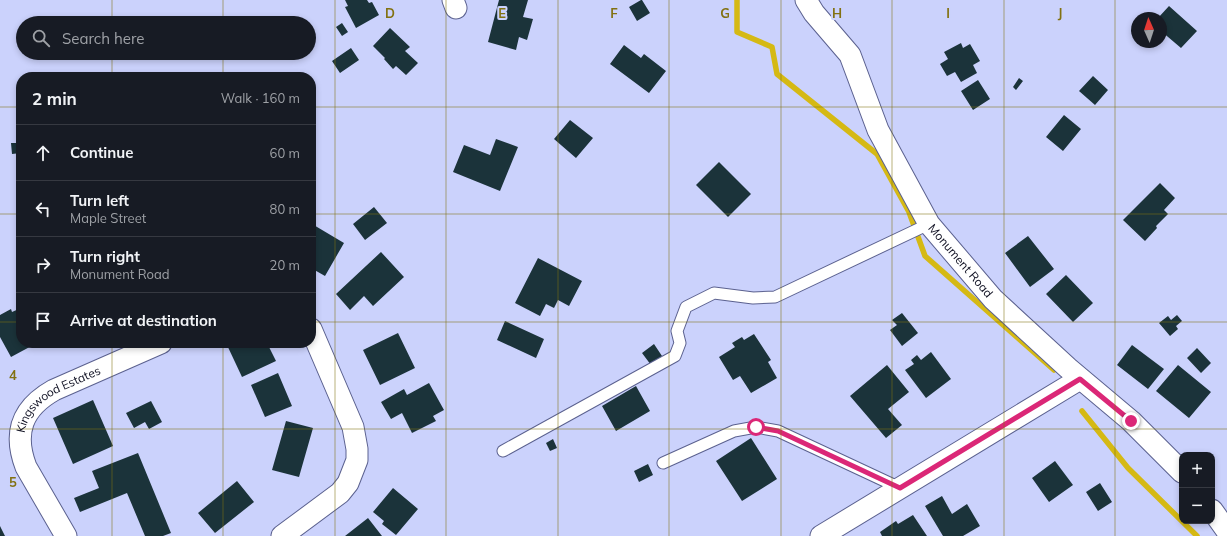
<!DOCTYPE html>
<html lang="en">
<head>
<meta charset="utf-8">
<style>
  :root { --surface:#171b24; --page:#20242c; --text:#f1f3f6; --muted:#9ea1a6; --line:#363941 }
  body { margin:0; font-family:Mulish,sans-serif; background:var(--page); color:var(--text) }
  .controls { position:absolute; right:12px; bottom:12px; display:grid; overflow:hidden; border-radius:8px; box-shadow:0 2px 6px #0003 }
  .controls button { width:36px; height:36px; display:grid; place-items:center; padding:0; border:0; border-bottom:1px solid var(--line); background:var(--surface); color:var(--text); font:20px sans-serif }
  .compass { position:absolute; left:1131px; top:12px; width:36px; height:36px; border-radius:50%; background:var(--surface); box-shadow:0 2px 6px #0003; rotate:357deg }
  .stop { position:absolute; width:12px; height:12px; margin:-9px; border:3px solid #db2777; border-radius:50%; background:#fff }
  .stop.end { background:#db2777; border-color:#fff; box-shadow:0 1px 4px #0008 }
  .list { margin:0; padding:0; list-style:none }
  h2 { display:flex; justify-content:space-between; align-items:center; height:52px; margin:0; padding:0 16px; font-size:17px }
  h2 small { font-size:13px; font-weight:400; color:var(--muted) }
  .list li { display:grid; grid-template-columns:26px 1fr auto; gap:12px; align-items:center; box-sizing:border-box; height:56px; padding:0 16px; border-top:1px solid var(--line) }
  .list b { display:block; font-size:15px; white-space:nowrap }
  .list p { margin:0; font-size:13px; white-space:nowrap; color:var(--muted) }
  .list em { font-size:13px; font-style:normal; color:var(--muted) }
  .icon { flex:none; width:22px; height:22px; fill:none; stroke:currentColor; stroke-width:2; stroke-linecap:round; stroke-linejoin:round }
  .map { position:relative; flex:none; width:1227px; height:536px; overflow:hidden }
  .search { position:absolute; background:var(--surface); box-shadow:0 2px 6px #0003; left:16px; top:16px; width:300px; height:44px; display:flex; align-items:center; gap:10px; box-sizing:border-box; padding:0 14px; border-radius:22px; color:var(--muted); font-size:15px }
  .panel { position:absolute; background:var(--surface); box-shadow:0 2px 6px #0003; left:16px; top:72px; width:300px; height:276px; border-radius:16px }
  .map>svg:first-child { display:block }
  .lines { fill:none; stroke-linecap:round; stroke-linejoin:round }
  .stream { stroke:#d5b914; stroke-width:5.5 }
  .building { fill:#1b333a }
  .lane-casing { stroke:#5b618f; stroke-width:13 }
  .street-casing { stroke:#5b618f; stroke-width:23 }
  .lane { stroke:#fff; stroke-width:11 }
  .street { stroke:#fff; stroke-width:21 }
  .route { stroke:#db2777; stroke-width:5 }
  .grid { fill:none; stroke:#827111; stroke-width:1; stroke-opacity:0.55 }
  .labels { text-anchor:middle; stroke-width:4; stroke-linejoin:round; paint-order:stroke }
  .street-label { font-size:12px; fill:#0f1022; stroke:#cbd2fc }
  .grid-label { font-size:13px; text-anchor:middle; font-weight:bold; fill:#827111; stroke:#cbd2fc; stroke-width:4; stroke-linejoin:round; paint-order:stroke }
</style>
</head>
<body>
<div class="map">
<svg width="1227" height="536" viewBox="0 0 1227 536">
  <rect width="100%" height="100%" fill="#cbd2fc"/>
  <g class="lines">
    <!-- stream -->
    <path class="stream" d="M 737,0 L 737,32 L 772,47 L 777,74 L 877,154 L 909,212 L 925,256 L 1054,370
      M 1082,411 L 1128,468 L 1197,536"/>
  </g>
  <!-- building -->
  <path class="building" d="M 345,0 L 367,0 L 369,3 L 372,2 L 379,15 L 356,28 L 345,7 L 348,6 Z
    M 499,0 L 528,0 L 523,17 L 533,19 L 527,40 L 519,37 L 516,50 L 488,42 Z
    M 641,0 L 642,0 L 650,13 L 637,21 L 629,7 Z
    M 1169,6 L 1197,31 L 1181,48 L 1161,31 L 1161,18 L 1158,18 Z
    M 342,23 L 348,32 L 342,36 L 336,27 Z
    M 390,28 L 410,47 L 405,51 L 418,63 L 406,75 L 396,66 L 393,69 L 384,59 L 385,58 L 373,46 Z
    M 961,43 L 963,48 L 970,44 L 980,61 L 973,65 L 977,73 L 961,82 L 955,72 L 947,76 L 940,64 L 948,59 L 944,52 Z
    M 624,45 L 641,58 L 644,54 L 666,71 L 649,93 L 610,64 Z
    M 351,48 L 359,60 L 340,73 L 332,61 Z
    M 1093,76 L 1108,90 L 1095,105 L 1079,91 Z
    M 1019,78 L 1023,81 L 1016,90 L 1013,87 Z
    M 978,80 L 990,99 L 973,110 L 961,91 Z
    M 1064,115 L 1081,129 L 1063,151 L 1046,137 Z
    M 570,120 L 593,138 L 576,158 L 554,139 Z
    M 496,139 L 518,147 L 500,191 L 453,172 L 464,145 L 490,155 Z
    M 11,143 L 21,143 L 21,153 L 12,154 Z
    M 719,162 L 751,194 L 728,217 L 696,185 Z
    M 1160,183 L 1175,198 L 1164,210 L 1168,214 L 1156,226 L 1157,228 L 1145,241 L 1123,220 Z
    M 374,207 L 387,223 L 365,240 L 353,224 Z
    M 312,224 L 344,243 L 325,276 L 311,268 L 311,227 Z
    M 1028,236 L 1054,269 L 1030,287 L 1005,253 Z
    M 381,252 L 404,277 L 373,306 L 364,296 L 350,310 L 336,294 Z
    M 538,258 L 582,281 L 569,306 L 558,300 L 554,308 L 546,304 L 540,316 L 515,303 Z
    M 1066,275 L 1093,303 L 1073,322 L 1046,294 Z
    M 21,308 L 21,343 L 37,343 L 11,357 L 0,337 L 0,315 L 11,309 L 12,312 Z
    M 902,313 L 918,333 L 902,346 L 890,330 L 897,325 L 892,320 Z
    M 1177,315 L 1182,321 L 1176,326 L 1178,329 L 1170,336 L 1159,323 L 1168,316 L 1171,320 Z
    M 505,321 L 544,339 L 536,358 L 497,340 Z
    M 398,333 L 415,368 L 380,385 L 363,350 Z
    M 754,334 L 771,360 L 768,362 L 777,378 L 751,393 L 740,376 L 733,380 L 719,357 L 735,347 L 732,343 L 742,337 L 744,340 Z
    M 232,343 L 256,343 L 258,347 L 267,343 L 276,361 L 242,377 L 227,345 Z
    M 654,344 L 662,356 L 651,365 L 642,353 Z
    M 1132,345 L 1164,369 L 1148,389 L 1117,365 Z
    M 1197,348 L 1211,363 L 1201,373 L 1187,358 Z
    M 931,352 L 951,379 L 926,398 L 905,370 L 914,364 L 911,360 L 917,355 L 921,360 Z
    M 887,365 L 909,392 L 888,409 L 902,425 L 886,438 L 850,396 Z
    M 1178,365 L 1211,392 L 1189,418 L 1156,391 Z
    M 278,373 L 292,406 L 265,417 L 251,385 Z
    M 429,383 L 444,410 L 433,416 L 436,421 L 412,433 L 402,413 L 391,419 L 381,402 L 404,389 L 407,395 Z
    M 636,386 L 650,411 L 616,431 L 602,406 Z
    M 93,400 L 113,446 L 73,464 L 53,418 Z
    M 151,401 L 162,422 L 149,429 L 145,422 L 134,428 L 126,413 Z
    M 286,421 L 313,428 L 299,477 L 272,470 Z
    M 751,438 L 777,479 L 742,501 L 716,461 Z
    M 553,439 L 557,448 L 550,451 L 546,443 Z
    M 138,453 L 171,533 L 163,536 L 145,536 L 127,493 L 80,512 L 74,498 L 99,488 L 92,471 Z
    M 1055,461 L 1073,485 L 1049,502 L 1032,478 Z
    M 648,464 L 653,475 L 639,482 L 634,471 Z
    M 237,481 L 254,502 L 215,533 L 198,513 Z
    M 1100,483 L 1112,502 L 1098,511 L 1086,492 Z
    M 393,488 L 418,509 L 396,535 L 382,524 L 384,521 L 373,512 Z
    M 942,496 L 952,514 L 967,504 L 980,526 L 963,536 L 943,536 L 925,506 Z
    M 913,515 L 927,536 L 882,536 L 880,532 L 896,521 L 898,524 Z
    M 368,518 L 382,536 L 345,536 Z
    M 0,526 L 5,536 L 0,536 Z"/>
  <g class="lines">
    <defs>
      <path id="lane" d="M 503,451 L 675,356 L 680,343 L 677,331 L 686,307 L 714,293 L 753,298 L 775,297 L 929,224
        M 663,463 L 734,431 L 756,427 L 778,431 L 900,488"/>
      <g id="street">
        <path d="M 453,0 L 456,8"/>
        <path id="s1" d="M 806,0 L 814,13 L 850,55 L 878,130 L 929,224 L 993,299 L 1068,368 L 1131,421 L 1182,472"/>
        <path d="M 1212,510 L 1227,531"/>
        <path id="s2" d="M 66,536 L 26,467 C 13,433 22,408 54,390 L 161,343"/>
        <path d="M 282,536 L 340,493 L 348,483 L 357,460 L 357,449 L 353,427 L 311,329"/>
        <path d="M 821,536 L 1080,379"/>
      </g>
    </defs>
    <!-- lane casing -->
    <use href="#lane" class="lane-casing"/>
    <!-- street casing -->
    <use href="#street" class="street-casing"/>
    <!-- lane -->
    <use href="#lane" class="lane"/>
    <!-- street -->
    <use href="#street" class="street"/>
  </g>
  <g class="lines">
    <!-- route -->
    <path class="route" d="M 756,427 L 778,431 L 900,488 L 1080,379 L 1131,421"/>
  </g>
  <!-- grid -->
  <path class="grid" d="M 112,0 L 112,23M 223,0 L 223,23M 335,0 L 335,536M 446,0 L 446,536M 558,0 L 558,536M 669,0 L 669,536M 781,0 L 781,536M 892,0 L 892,536M 1004,0 L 1004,536M 1115,0 L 1115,536M 112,53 L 112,77M 223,53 L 223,77M 0,107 L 21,107M 311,107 L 1227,107M 0,214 L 21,214M 311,214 L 1227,214M 0,322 L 21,322M 311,322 L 1227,322M 112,343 L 112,536M 223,343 L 223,536M 0,429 L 1227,429"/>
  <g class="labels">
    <!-- street labels -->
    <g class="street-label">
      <text dy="4" stroke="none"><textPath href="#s1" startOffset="306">Monument Road</textPath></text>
      <text dy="4" stroke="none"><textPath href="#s2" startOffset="168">Kingswood Estates</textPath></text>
    </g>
  </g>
  <g class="grid-label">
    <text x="390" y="18">D</text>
    <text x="502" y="18">E</text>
    <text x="614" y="18">F</text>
    <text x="725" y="18">G</text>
    <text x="837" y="18">H</text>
    <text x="948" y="18">I</text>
    <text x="1060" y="18">J</text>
    <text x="13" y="380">4</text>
    <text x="13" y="487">5</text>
  </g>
</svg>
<div class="controls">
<button>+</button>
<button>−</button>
</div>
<svg class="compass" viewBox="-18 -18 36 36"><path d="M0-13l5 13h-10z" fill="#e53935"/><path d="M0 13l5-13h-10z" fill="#9ea1a6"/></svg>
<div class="stop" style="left:756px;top:427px"></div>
<div class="stop end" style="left:1131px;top:421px"></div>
<div class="search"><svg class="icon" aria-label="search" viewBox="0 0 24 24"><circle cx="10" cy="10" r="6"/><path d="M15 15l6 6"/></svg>Search here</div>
<section class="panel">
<h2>2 min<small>Walk · 160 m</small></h2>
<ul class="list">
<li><svg class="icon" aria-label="ahead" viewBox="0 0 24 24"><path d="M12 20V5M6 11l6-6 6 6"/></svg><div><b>Continue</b></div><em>60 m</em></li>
<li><svg class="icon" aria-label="left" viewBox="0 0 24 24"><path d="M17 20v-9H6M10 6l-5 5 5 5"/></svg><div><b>Turn left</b><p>Maple Street</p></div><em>80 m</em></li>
<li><svg class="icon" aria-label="right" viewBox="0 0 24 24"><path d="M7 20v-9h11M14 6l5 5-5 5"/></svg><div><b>Turn right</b><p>Monument Road</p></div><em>20 m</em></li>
<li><svg class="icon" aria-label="arrive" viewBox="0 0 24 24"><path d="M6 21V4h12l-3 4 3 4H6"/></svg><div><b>Arrive at destination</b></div></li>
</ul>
</section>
</div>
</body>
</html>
